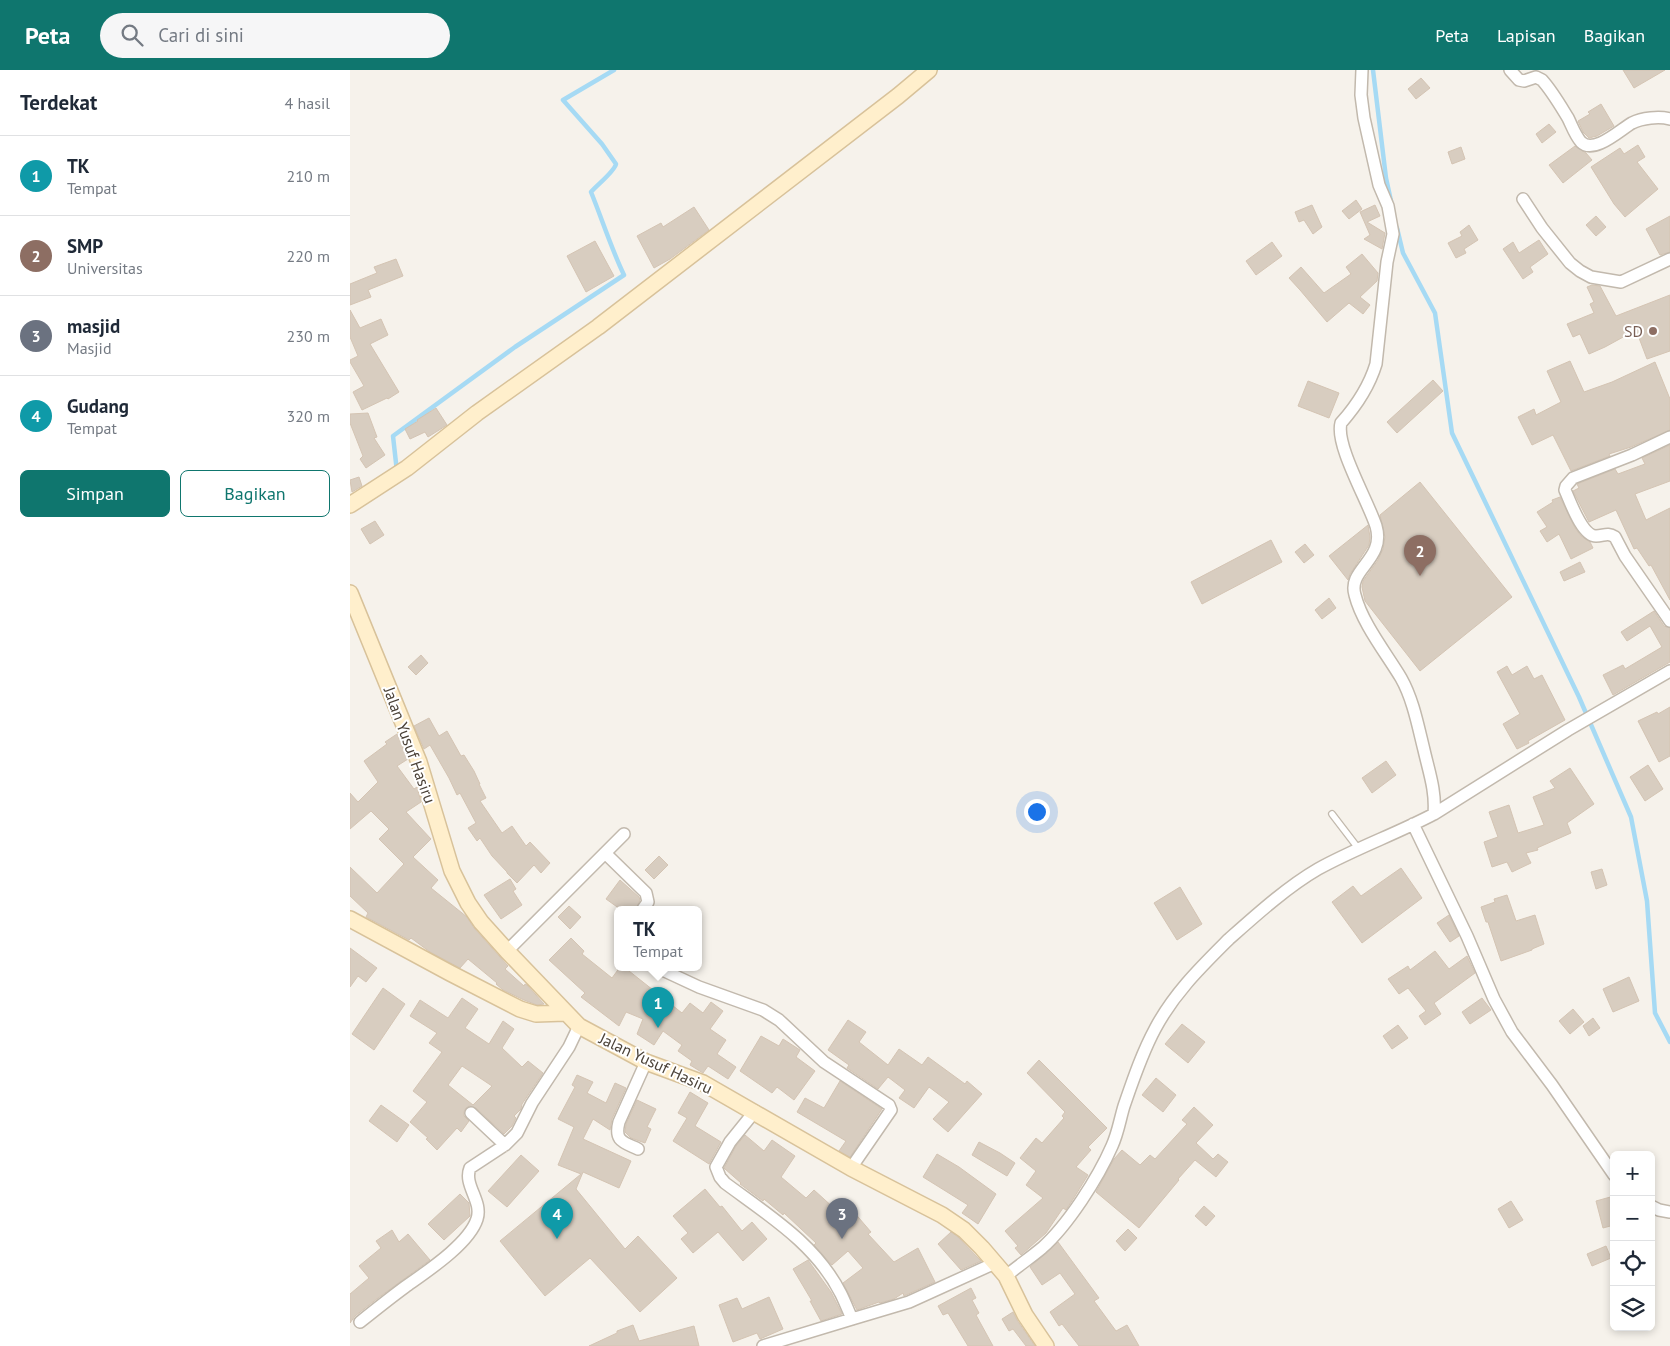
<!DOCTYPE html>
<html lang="id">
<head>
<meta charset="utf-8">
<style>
  :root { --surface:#fff; --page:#f6f6f7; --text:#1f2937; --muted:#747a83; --line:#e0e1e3; --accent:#0f766e }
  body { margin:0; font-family:"PT Sans",sans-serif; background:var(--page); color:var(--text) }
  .controls { position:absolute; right:15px; bottom:15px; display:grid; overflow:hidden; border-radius:8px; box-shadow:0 2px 8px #0003 }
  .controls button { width:45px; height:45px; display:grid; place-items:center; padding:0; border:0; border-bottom:1px solid var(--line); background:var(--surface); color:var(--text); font:25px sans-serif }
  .you { position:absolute; left:686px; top:741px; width:18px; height:18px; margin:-12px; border:4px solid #fff; border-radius:50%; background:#1a73e8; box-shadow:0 0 0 8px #1a73e833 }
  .badge { display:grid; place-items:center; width:32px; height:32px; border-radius:50%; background:var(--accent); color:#fff; font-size:16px; font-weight:700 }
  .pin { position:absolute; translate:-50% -41px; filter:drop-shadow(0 1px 2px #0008) }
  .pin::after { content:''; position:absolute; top:26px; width:18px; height:15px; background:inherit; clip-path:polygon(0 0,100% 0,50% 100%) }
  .popup { position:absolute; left:264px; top:836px; width:88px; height:65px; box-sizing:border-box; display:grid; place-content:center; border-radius:8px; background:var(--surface); filter:drop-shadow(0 1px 4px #0005); font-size:16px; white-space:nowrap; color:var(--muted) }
  .popup b { font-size:19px; color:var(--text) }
  .popup::after { content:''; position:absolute; left:50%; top:100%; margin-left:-10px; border:10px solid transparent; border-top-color:var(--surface) }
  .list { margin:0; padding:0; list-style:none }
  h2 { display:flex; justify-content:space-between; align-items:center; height:65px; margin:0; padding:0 20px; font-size:21px }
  h2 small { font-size:16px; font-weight:400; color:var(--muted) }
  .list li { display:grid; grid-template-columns:32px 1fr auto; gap:15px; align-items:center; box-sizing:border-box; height:80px; padding:0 20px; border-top:1px solid var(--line) }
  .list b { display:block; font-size:19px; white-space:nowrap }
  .list p { margin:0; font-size:16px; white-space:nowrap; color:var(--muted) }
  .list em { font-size:16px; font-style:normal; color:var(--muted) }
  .actions { display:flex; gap:10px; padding:15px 20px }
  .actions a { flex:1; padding:11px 0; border:1px solid var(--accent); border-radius:8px; text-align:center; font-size:18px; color:var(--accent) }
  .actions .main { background:var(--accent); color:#fff }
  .icon { flex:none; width:28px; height:28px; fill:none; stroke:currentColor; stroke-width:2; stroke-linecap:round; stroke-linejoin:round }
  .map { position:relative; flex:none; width:1320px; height:1276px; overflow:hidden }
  header { display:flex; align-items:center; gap:30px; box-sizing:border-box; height:70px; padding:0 25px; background:var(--accent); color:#fff }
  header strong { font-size:24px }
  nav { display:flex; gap:28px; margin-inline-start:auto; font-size:18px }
  .search { width:350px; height:45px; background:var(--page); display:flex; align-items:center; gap:12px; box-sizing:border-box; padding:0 18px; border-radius:28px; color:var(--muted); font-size:19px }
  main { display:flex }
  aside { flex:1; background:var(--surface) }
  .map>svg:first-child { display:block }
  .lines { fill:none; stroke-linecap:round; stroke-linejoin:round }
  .stream { stroke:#a6daf4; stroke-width:4.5 }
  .building { fill:#d8cdc0; stroke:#d4c4b3; fill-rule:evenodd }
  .lane-casing { stroke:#c2b9ad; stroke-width:8 }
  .street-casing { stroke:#c2b9ad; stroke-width:14 }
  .secondary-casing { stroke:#d8c29a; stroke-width:18 }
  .lane { stroke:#fff; stroke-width:5.5 }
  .street { stroke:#fff; stroke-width:11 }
  .secondary { stroke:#ffefcc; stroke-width:15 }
  .education-dot { fill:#8d6e63; stroke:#fff; stroke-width:2 }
  .labels { text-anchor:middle; stroke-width:4; stroke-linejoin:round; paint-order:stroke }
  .education-label { font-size:16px; fill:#785e54; stroke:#fff; text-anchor:end }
  .street-label { font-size:16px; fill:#4b4238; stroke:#fff }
</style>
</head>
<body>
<header>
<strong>Peta</strong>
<div class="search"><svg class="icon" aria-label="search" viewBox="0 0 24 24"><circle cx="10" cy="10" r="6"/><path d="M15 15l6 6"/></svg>Cari di sini</div>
<nav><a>Peta</a><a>Lapisan</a><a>Bagikan</a></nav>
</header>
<main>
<aside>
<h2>Terdekat<small>4 hasil</small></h2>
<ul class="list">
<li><span class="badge" style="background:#0f9aa8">1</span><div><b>TK</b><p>Tempat</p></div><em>210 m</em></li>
<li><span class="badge" style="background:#8d6e63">2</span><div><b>SMP</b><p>Universitas</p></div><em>220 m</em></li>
<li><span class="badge" style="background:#6b7280">3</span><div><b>masjid</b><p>Masjid</p></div><em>230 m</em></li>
<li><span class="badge" style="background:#0f9aa8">4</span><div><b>Gudang</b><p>Tempat</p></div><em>320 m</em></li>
</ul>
<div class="actions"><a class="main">Simpan</a><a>Bagikan</a></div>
</aside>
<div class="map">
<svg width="1320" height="1276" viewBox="0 0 1320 1276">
  <rect width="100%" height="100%" fill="#f6f2eb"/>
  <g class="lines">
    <!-- stream -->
    <path class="stream" d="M 1023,0 L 1036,108 L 1041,131
      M 1047,158 L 1053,183 L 1085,243 L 1102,363 L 1229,627 L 1281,747 L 1297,831 L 1305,943 L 1320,972
      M 47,402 L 43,366 L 165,277 L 274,205 C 261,178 252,149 241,122 C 248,114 264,102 266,94 L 252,74 L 213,30 L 264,0"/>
  </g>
  <!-- building -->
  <path class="building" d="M 1273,0 L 1315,0 L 1284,18 Z
    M 1071,8 L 1080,18 L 1066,29 L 1058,19 Z
    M 1251,34 L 1264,56 L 1247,66 L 1239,68 L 1233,62 L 1228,51 L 1240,44 L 1238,42 Z
    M 1199,54 L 1206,62 L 1192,73 L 1186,64 Z
    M 1288,75 L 1295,87 L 1287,92 L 1308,119 L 1275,147 L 1264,134 L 1241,97 L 1270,78 L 1274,84 Z
    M 1225,76 L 1236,83 L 1242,90 L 1213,113 L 1199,95 Z
    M 1111,77 L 1115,89 L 1102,94 L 1098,82 Z
    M 1006,130 L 1012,139 L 999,149 L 992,141 Z
    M 962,135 L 972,157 L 963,164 L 954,150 L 949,152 L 945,142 Z
    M 1025,135 L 1030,146 L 1017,152 L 1035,163 L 1032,179 L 1014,169 L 1020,165 L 1010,142 Z
    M 344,137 L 359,160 L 320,189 L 304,198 L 287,166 L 311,153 L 313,157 Z
    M 1246,146 L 1256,157 L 1246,166 L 1236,155 Z
    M 1320,146 L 1320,182 L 1310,185 L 1296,159 Z
    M 1119,155 L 1128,170 L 1114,179 L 1116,183 L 1106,188 L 1098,173 L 1112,166 L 1110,162 Z
    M 1189,170 L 1198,184 L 1180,197 L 1183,202 L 1173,209 L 1153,179 L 1163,172 L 1169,183 Z
    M 245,171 L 264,206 L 236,222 L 217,186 Z
    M 922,172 L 932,186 L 906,205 L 896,191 Z
    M 1012,184 L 1028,203 L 1027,211 L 1010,227 L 1020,235 L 1013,244 L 999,233 L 977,252 L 950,220 L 939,208 L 951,197 L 974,223 L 1001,204 L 996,197 Z
    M 46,189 L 53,206 L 18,220 L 21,227 L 0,235 L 0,214 L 27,203 L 24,197 Z
    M 1242,215 L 1250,216 L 1266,246 L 1320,225 L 1320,281 L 1297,289 L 1286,260 L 1255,277 L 1239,284 L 1230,264 L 1223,267 L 1217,254 L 1244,243 L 1240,234 L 1244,232 L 1237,217 Z
    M 0,240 L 10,258 L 31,249 L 38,265 L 20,274 L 49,322 L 38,329 L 37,328 L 12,340 L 3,322 L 14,316 L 0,292 L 0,290 L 8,286 L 0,267 Z
    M 1220,291 L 1234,322 L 1262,312 L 1305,292 L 1320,329 L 1320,360 L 1281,377 L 1259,384 L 1260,386 L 1221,401 L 1203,365 L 1182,375 L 1168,347 L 1184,339 L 1186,345 L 1211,332 L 1197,301 Z
    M 1083,310 L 1093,321 L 1047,363 L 1037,352 Z
    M 958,311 L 989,323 L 979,348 L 948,336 Z
    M 86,338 L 97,355 L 78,367 L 75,362 L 60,369 L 55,359 L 68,351 L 67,350 Z
    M 18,343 L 27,367 L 24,368 L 35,385 L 16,398 L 10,389 L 13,386 L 0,353 L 0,344 Z
    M 1320,375 L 1320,411 L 1285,424 L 1296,450 L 1320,438 L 1320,530 L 1301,495 L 1299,496 L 1287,478 L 1284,479 L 1266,440 L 1239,452 L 1223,421 L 1229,418 L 1227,414 L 1265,399 L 1268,404 L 1295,394 L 1292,388 Z
    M 9,407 L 12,416 L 2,422 L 0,410 Z
    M 1070,412 L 1162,527 L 1070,601 L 1015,531 L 1012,517 L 1013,511 L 1028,490 L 1033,479 L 1035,467 L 1030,445 Z
    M 1210,427 L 1225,458 L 1231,466 L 1240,472 L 1243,478 L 1221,489 L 1209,464 L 1197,472 L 1190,461 L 1197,457 L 1187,442 L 1203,432 L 1202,430 Z
    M 25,451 L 34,465 L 20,474 L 11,459 Z
    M 1018,455 L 1020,467 L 1019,475 L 1000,504 L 998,510 L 979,486 Z
    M 921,470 L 932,492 L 852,534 L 841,512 Z
    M 955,474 L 964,485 L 954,493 L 945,482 Z
    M 1230,492 L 1235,502 L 1214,511 L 1210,502 Z
    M 979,528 L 986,538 L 972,549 L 965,540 Z
    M 1304,541 L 1314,556 L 1320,558 L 1320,592 L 1263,625 L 1253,605 L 1273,595 L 1275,599 L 1312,577 L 1300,556 L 1277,571 L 1271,562 Z
    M 71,585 L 78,593 L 66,605 L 58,597 Z
    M 1157,596 L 1162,605 L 1177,596 L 1184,609 L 1192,605 L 1215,650 L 1178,671 L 1179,673 L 1167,679 L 1153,654 L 1170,644 L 1147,602 Z
    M 1320,637 L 1320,686 L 1309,692 L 1288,651 L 1307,642 L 1308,644 Z
    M 79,648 L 89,666 L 97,661 L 111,686 L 114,685 L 124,701 L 130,714 L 129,714 L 136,728 L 130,731 L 152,763 L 162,756 L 176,776 L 180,772 L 200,793 L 191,803 L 184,795 L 167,813 L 157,803 L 157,802 L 142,786 L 130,768 L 127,771 L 118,758 L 126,753 L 110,723 L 107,725 L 99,708 L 80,675 L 74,679 L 64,656 Z
    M 47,664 L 58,689 L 47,696 L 64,719 L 67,717 L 71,732 L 56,742 L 81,769 L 63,787 L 88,810 L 81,818 L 117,847 L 124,858 L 158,896 L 155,899 L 174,916 L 175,914 L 177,915 L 194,934 L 187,935 L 174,930 L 153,920 L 146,914 L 147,913 L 118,889 L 110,898 L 80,882 L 61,868 L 59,870 L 16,847 L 18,843 L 0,826 L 0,797 L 27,823 L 54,794 L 29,769 L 39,759 L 21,741 L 0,759 L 0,723 L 8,732 L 28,712 L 14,691 L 37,674 L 35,672 Z
    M 1036,691 L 1046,705 L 1022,723 L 1012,708 Z
    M 1298,695 L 1313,719 L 1295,731 L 1280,707 Z
    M 1220,698 L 1244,734 L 1217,753 L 1221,763 L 1187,778 L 1188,780 L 1176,783 L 1181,793 L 1162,802 L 1157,792 L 1142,797 L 1134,772 L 1148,767 L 1139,742 L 1159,735 L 1168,763 L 1194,755 L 1183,727 L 1205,718 L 1200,711 Z
    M 309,786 L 318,795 L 304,809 L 295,800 Z
    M 1051,798 L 1072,828 L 1012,873 L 982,832 L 1003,816 L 1011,826 Z
    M 1252,799 L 1257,815 L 1246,819 L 1241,802 Z
    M 160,809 L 166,819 L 163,821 L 172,835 L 151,849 L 134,825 Z
    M 270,810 L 289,827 L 290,830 L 286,839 L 270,839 L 256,829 Z
    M 830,817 L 852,854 L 827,870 L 804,833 Z
    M 1157,825 L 1166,851 L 1185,845 L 1194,874 L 1182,879 L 1182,880 L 1151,891 L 1138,852 L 1136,852 L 1131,837 L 1145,832 L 1144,829 Z
    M 219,836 L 231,847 L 220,859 L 208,847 Z
    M 1099,845 L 1109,866 L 1100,872 L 1087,853 Z
    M 221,868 L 234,881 L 232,884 L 262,908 L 270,897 L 274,897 L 332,943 L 340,933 L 353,943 L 361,932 L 373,941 L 360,959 L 376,970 L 367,984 L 386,997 L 378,1009 L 358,996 L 353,1003 L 340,995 L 342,991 L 328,981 L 332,975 L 313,961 L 304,975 L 287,964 L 293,949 L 276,942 L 269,956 L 231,927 L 235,923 L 199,890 Z
    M 0,878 L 27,898 L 16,912 L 8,906 L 0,917 Z
    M 1085,881 L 1099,899 L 1117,886 L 1125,903 L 1084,933 L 1091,944 L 1075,955 L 1069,946 L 1076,941 L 1058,918 L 1049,924 L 1038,909 L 1058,896 L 1060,900 Z
    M 1279,907 L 1289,931 L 1263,942 L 1253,919 Z
    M 33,918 L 55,934 L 24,980 L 2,964 Z
    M 112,928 L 128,939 L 115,958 L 139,974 L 153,951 L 164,959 L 152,978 L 172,997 L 178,991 L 193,1003 L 172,1034 L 171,1039 L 164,1046 L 166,1048 L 162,1056 L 154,1064 L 126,1038 L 119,1036 L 116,1038 L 114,1042 L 114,1046 L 119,1051 L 111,1062 L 107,1058 L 87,1080 L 76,1069 L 78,1068 L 60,1052 L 77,1032 L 63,1021 L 92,982 L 79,973 L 87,963 L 60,946 L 70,930 L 98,948 ZM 112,996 L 142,1016 L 123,1035 L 98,1015 Z
    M 1132,928 L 1141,940 L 1120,954 L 1112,942 Z
    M 1223,939 L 1234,952 L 1220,964 L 1209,951 Z
    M 1243,948 L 1250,958 L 1239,966 L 1233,956 Z
    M 498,950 L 516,962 L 509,972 L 538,995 L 549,979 L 572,995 L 578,987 L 615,1014 L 617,1011 L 632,1024 L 598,1062 L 583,1049 L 599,1032 L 579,1017 L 564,1038 L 549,1028 L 555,1020 L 538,1007 L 528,1019 L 497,998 L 499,995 L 478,980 Z
    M 832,954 L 855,972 L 838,993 L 815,974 Z
    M 1048,955 L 1058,968 L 1042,979 L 1033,966 Z
    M 411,966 L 429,976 L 433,969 L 450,980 L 446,987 L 465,1001 L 444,1030 L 427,1017 L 422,1023 L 390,1001 Z
    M 689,990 L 757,1058 L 738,1077 L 741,1080 L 726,1097 L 738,1105 L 725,1126 L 716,1140 L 713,1138 L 696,1163 L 671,1185 L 665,1178 L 668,1176 L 655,1161 L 693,1128 L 676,1115 L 686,1101 L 670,1088 L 686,1068 L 692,1073 L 714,1048 L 712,1046 L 715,1042 L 677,1003 Z
    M 227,1005 L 243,1012 L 237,1023 L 256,1033 L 265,1013 L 276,1018 L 262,1049 L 260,1060 L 243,1049 L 233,1069 L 281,1091 L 269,1118 L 233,1102 L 226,1119 L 275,1179 L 288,1166 L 327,1208 L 290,1242 L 240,1188 L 195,1226 L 150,1171 L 231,1104 L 208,1095 L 224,1057 L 208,1049 L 225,1017 L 222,1015 Z
    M 806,1008 L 826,1025 L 813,1042 L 792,1025 Z
    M 490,1011 L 532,1039 L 500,1087 L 489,1081 L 496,1071 L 447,1042 L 455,1028 L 474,1038 Z
    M 340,1022 L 358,1033 L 345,1056 L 371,1072 L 359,1094 L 323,1071 L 337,1048 L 328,1043 Z
    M 287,1030 L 306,1039 L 297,1057 L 301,1059 L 295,1073 L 281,1068 L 275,1062 L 276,1054 Z
    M 31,1035 L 59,1055 L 47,1072 L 19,1051 Z
    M 844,1037 L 863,1055 L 846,1073 L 863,1089 L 868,1084 L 878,1092 L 866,1107 L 845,1090 L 828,1109 L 829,1110 L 789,1158 L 746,1122 L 764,1089 L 772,1080 L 790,1095 L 800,1085 L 805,1089 L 837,1054 L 832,1050 Z
    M 395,1065 L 414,1081 L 422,1070 L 445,1086 L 431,1107 L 456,1128 L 464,1120 L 495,1148 L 503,1141 L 521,1162 L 518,1164 L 544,1192 L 568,1178 L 585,1212 L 556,1225 L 554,1226 L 553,1223 L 544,1229 L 530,1233 L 529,1232 L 507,1240 L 493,1213 L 513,1198 L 498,1181 L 482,1195 L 464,1175 L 466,1173 L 434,1143 L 433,1145 L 414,1129 L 413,1131 L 390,1114 L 391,1113 L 375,1099 L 374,1098 L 386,1076 Z
    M 629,1072 L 650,1083 L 665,1093 L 657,1106 L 622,1085 Z
    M 587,1084 L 609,1097 L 646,1124 L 628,1154 L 612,1143 L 618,1135 L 573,1107 Z
    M 171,1085 L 189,1101 L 157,1137 L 138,1121 Z
    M 355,1119 L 370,1137 L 372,1136 L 392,1161 L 402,1152 L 417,1169 L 393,1191 L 368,1162 L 343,1183 L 331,1169 L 338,1163 L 323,1146 Z
    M 110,1124 L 119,1133 L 120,1146 L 94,1170 L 78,1154 Z
    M 1264,1126 L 1264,1155 L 1253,1158 L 1246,1131 Z
    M 1161,1131 L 1173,1150 L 1159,1158 L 1148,1139 Z
    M 854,1136 L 865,1146 L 856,1156 L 845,1146 Z
    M 778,1159 L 787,1168 L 775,1181 L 766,1171 Z
    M 42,1160 L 49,1172 L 58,1164 L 80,1190 L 28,1228 L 5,1246 L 0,1253 L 0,1224 L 19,1208 L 9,1196 L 31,1178 L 26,1171 Z
    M 601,1162 L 608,1167 L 631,1191 L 611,1200 L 588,1174 Z
    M 708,1172 L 749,1228 L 744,1231 L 766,1261 L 777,1255 L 789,1276 L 729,1276 L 712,1254 L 709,1256 L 700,1242 L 725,1224 L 710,1203 L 692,1215 L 680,1197 Z
    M 1256,1176 L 1261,1188 L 1242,1196 L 1237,1184 Z
    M 458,1190 L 481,1222 L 492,1244 L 471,1251 L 460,1231 L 462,1231 L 443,1199 Z
    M 621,1218 L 626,1228 L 622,1230 L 629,1243 L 626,1245 L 643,1276 L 618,1276 L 598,1243 L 593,1245 L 588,1236 Z
    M 419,1227 L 433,1259 L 410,1269 L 407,1263 L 383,1272 L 369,1235 L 387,1228 L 392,1239 Z
    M 663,1242 L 667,1250 L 685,1276 L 676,1276 L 663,1259 L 659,1261 L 652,1249 Z
    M 283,1255 L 289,1271 L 344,1256 L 349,1276 L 239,1276 L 267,1263 L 267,1261 Z"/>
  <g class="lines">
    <defs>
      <path id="lane" d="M 982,744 L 1008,778"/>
      <path id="street" d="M 1012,0 L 1011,25 L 1014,48 L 1029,115 L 1038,136 L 1043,164 L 1037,192 L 1026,294 C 1019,317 1007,335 991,353 C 985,375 1018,431 1026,456 C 1036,490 997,499 1005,525 C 1012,553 1036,583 1051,608 C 1063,629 1068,656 1074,680 C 1079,702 1086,721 1084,744
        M 1160,0 L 1169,10 L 1174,11 L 1186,7 L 1192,10 C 1202,21 1210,35 1218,48 C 1222,56 1225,65 1231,72 C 1244,85 1271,59 1282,53 C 1292,48 1309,46 1320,49
        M 1173,129 L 1192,158 L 1220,193 L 1230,201 L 1241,207 L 1271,212 L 1320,189
        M 1320,367 L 1282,385 L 1223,408 L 1216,416 L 1215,420 C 1220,431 1232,466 1246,466 C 1254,466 1257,462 1265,467 L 1275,486 L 1320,551
        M 1063,754 L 1117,866 L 1144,929 L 1162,962 L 1202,1015 L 1264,1105
        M 255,783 L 296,823 L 298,832 L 293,839
        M 157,881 L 274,764
        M 306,897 L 349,917 L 413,940 L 429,950 L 474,992 L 539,1035 L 541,1040 L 501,1098
        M 405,1041 L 380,1072 L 366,1097 L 370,1107 L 375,1113 C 418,1145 466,1174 491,1224 C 495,1232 498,1240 502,1249 L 413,1276
        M 121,1043 L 155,1075
        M 288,1079 C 273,1072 264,1071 269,1052 L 296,992
        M 1301,1136 L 1309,1140 L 1320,1142
        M 656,1206 C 668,1196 680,1188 692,1178 C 718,1155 748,1108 762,1076 C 768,1063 770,1049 774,1036 C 783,1010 792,983 805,959 C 824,923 851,897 879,869 C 906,845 937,817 968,799 C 1006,778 1046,764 1084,744 L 1218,660 L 1320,601
        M 502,1249 L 559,1232 L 645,1193
        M 10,1252 C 25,1240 40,1228 55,1217 C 76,1202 119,1174 127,1149 C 133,1131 113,1115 120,1098 L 155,1075 L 167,1063 L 182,1033 L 219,977 L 229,956"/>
      <path id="secondary" d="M 0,435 L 57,398 L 127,343 L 248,257 L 548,26 L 579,0
        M 0,523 L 69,692 L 102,801 L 118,833 L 131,852 L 157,881 L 229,956 L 296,992 L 353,1013 L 501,1098 L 592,1145 L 614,1160 L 632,1178 L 656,1206 L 675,1245 L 696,1276
        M 0,849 L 100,903 L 170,939 L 186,944 L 215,943"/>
    </defs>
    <!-- lane casing -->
    <use href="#lane" class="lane-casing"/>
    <!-- street casing -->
    <use href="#street" class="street-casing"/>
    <!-- secondary casing -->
    <use href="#secondary" class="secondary-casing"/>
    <!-- lane -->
    <use href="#lane" class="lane"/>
    <!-- street -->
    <use href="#street" class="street"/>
    <!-- secondary -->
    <use href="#secondary" class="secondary"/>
  </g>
  <!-- markers -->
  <circle class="education-dot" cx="1303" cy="261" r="5"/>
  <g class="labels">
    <!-- education labels -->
    <g class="education-label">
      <text x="1293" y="267">SD</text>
    </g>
    <!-- street labels -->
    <g class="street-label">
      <text transform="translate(60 675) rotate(70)" y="6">Jalan Yusuf Hasiru</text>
      <text transform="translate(306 993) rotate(25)" y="6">Jalan Yusuf Hasiru</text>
    </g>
  </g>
</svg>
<div class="controls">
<button>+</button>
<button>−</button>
<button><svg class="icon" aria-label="locate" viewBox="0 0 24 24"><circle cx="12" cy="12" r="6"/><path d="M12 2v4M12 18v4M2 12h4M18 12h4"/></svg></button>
<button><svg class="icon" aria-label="layers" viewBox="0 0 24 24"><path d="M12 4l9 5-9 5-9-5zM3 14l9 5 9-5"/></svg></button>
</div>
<div class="you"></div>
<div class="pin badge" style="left:308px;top:958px;background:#0f9aa8">1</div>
<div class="popup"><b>TK</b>Tempat</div>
<div class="pin badge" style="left:1070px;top:506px;background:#8d6e63">2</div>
<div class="pin badge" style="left:492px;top:1169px;background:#6b7280">3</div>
<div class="pin badge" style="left:207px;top:1169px;background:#0f9aa8">4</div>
</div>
</main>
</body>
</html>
